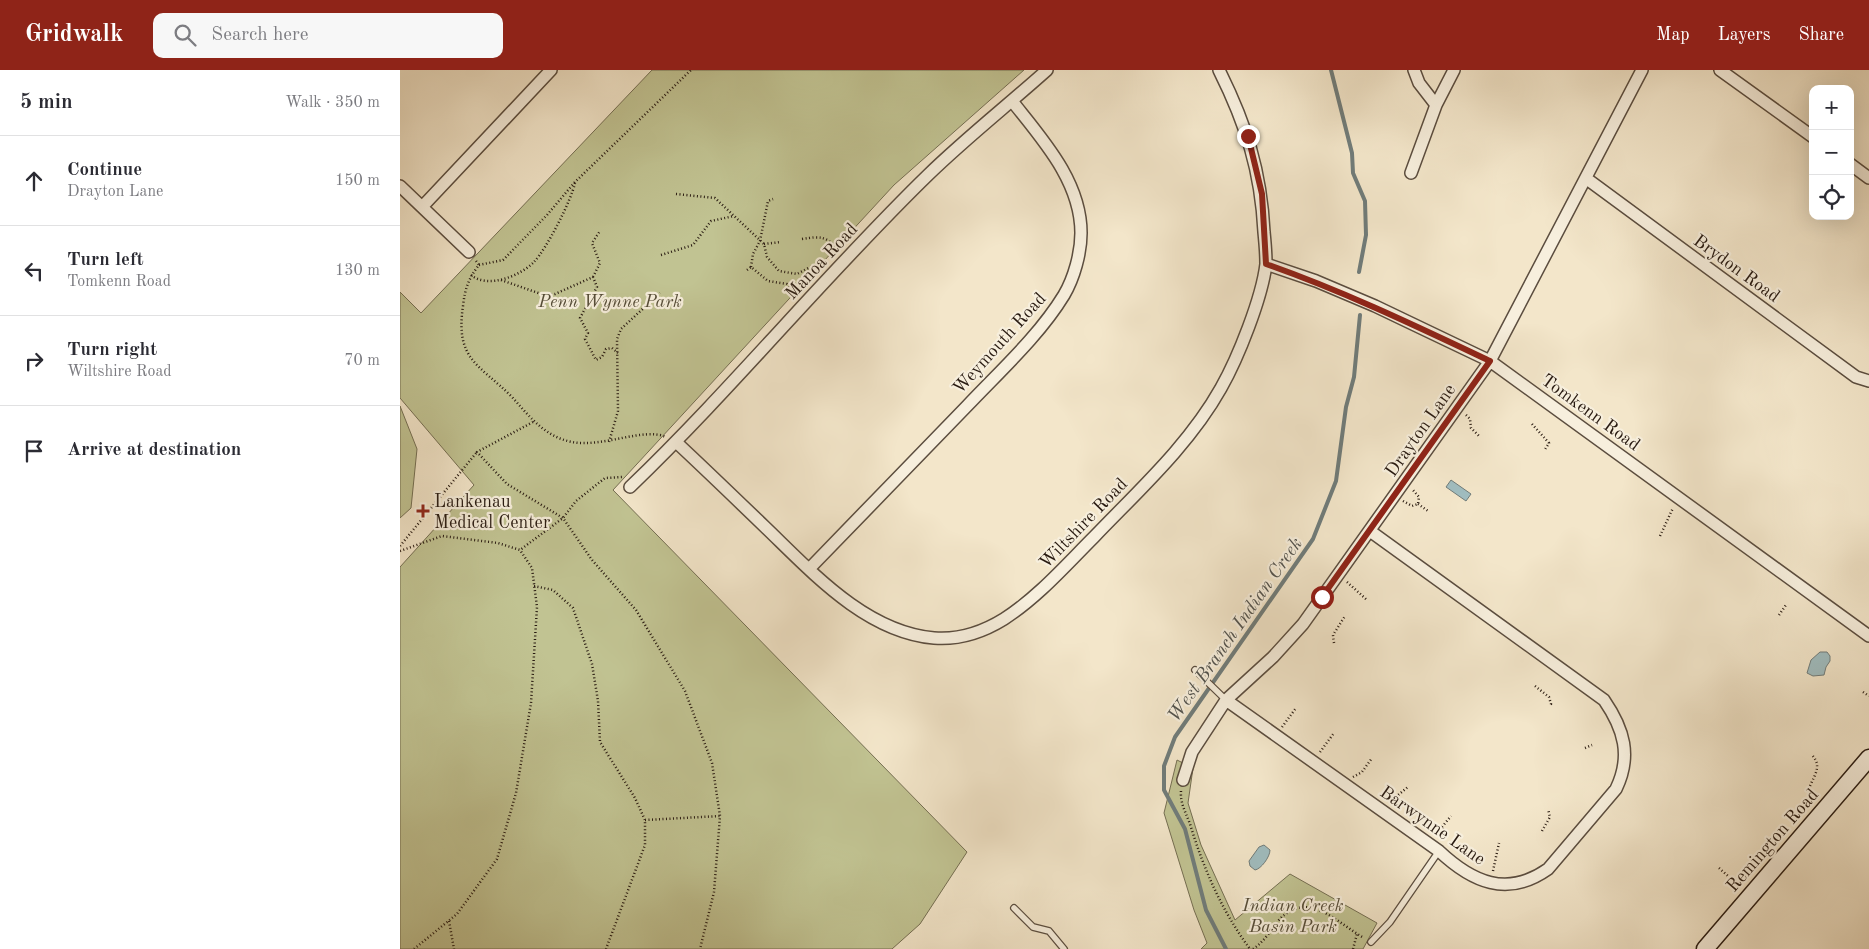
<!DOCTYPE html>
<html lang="en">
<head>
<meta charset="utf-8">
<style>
  :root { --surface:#fff; --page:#f7f7f7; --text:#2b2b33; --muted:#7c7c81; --line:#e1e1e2; --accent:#8f2418 }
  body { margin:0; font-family:"Old Standard TT",serif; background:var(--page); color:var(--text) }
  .controls { position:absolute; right:15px; top:15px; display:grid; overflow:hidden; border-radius:10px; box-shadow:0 5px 20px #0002 }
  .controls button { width:45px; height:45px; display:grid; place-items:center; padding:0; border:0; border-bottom:1px solid var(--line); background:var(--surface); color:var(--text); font:25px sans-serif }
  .stop { position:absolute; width:15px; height:15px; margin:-11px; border:4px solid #8f2418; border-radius:50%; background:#fff }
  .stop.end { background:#8f2418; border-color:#fff; box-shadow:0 1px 5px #0008 }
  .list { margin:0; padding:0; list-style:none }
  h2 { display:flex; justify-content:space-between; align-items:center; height:65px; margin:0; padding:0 20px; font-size:21px }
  h2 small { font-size:16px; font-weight:400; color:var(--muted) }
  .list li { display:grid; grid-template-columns:32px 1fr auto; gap:15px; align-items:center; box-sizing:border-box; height:90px; padding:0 20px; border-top:1px solid var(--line) }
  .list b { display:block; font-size:19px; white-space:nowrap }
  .list p { margin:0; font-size:16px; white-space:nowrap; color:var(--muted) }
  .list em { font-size:16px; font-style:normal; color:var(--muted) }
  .icon { flex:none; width:28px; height:28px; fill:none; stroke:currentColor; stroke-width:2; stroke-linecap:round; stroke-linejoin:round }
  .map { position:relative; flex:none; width:1469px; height:879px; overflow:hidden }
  header { display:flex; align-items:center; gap:30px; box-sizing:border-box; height:70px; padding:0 25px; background:var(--accent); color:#fff }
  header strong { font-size:24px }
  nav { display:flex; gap:28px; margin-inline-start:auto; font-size:18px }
  .search { width:350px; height:45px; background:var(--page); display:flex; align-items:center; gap:12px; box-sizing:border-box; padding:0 18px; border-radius:10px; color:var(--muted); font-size:19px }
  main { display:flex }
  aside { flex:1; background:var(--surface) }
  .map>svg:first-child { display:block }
  .green { fill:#c1c392; stroke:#746e52 }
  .water { fill:#a0bdc0; stroke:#707c7a }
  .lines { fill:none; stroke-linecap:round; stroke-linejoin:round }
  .stream { stroke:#707c7a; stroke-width:4 }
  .lane-casing { stroke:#5b4d3f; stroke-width:8 }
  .street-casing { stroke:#5b4d3f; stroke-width:14 }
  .secondary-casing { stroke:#281a11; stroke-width:19 }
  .path { stroke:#281a11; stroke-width:2.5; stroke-dasharray:1 2.5; stroke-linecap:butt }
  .lane { stroke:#f7efdd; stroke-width:5.5 }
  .street { stroke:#f7efdd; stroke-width:11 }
  .secondary { stroke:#f7efdd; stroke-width:16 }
  .route { stroke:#8f2418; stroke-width:6 }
  .poi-dot { fill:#8f2418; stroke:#f7efdd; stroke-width:2 }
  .labels { text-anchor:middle; stroke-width:4.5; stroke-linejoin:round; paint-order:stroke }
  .street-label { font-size:18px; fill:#281a11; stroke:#f7efdd }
  .park-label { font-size:18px; font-style:italic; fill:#564d38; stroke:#f7efdd }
  .poi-label { font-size:18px; fill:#281a11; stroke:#f7efdd; text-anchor:start }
  .water-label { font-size:19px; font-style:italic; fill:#52534e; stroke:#f7efdd }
</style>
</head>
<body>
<header>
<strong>Gridwalk</strong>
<div class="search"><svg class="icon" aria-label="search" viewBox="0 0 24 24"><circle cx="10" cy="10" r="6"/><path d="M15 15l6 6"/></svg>Search here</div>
<nav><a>Map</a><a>Layers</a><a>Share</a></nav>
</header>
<main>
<aside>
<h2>5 min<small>Walk · 350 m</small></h2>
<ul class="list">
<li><svg class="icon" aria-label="ahead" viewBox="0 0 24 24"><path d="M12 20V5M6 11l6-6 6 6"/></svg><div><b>Continue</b><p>Drayton Lane</p></div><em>150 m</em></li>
<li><svg class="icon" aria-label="left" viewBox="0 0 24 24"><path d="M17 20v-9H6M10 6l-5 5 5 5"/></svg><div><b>Turn left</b><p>Tomkenn Road</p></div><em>130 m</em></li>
<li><svg class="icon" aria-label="right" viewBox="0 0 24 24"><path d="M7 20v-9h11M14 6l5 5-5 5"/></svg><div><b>Turn right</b><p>Wiltshire Road</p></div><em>70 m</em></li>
<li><svg class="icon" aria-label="arrive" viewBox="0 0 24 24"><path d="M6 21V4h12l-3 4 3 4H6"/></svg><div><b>Arrive at destination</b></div></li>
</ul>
</aside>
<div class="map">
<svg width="1469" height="879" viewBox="0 0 1469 879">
  <rect width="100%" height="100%" fill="#f3e6ca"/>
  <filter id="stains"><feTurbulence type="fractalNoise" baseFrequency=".004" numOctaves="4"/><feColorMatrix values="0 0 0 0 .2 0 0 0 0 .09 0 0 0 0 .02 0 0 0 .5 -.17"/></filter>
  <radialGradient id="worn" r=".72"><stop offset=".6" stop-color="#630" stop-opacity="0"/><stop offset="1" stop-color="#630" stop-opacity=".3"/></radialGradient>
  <!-- green -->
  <path class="green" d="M 252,0 L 624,0 L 494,115 L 213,420 L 567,782 L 520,854 L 492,879 L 0,879 L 0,497 L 74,415 L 0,328 L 0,222 L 21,243 Z
    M 0,336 L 17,379 L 11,438 L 0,448 Z
    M 777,690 L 793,698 L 788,733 L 801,775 L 835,850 L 890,804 L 977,853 L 963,879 L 801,879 L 807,873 L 794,840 L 764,743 Z"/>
  <!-- water -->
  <path class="water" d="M 1051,410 L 1071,424 L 1066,431 L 1046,417 Z
    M 1427,582 L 1430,586 L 1430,591 L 1426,597 L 1424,605 L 1413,606 L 1407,603 L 1411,590 L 1420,582 Z
    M 864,775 L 870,780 C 870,787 861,799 855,800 L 850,796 L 849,791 L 859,777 Z"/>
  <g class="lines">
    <!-- stream -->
    <path class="stream" d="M 931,0 L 952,83 L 953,103 L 965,131 L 966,165 L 959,202
      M 826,879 L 806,840 L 785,759 L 764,720 L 764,696 L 775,667 L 913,469 L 936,411 L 946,337 L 954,307 L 960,245"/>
    <defs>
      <path id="lane" d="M 795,600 L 826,630
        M 614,838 L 633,857 L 649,861 L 664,879
        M 971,872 L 990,852 L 1039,781"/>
      <path id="street" d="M 1014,0 L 1019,13 L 1036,35
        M 1320,0 L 1413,67
        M 1450,94 L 1469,108
        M 1011,103 L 1036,35 L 1054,0
        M 1187,109 L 1456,307 L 1469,311
        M 0,116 L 69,182
        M 22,137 L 151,0
        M 866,194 L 916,211 L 975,236 L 1090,291 L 1469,566
        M 276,372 C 306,400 335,428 364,456 C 411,501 465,562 534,568 C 559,570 583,562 604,549 C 638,527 665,496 694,467 C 739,420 789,375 821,318 C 838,288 862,228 866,194 C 866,183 865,172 864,162 C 861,101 846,54 819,0
        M 230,417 C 334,317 425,205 528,105 C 566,68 608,35 647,0
        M 409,499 C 462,445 514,390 567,336 C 600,301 639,266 664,225 C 674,208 681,183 681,163 C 681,111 642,69 612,31
        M 826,630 L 1039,781 C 1072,812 1107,828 1148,799 L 1216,719 C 1232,686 1224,659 1204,630 L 970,461
        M 783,710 L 792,682 L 826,630 L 873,587 L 903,554 L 1090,291 L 1242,0"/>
      <path id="secondary" d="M 1305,879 L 1469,688"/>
    </defs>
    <!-- lane casing -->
    <use href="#lane" class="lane-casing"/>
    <!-- street casing -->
    <use href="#street" class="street-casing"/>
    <!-- secondary casing -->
    <use href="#secondary" class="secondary-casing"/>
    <!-- path -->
    <path class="path" d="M 276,124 L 315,128 L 364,174 L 367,187 L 379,201 L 397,204 L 418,193 L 424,196
      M 402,169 C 422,166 425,166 439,180
      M 364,174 L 381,172
      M 261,185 L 293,175 L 311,151 L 334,146
      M 76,191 L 79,195 C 68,209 65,219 63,236 C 55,290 79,294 112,327 C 129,346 145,367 172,372 C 202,378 244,357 266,367
      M 79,195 L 103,190 L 147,145 L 175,112 L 291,0
      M 351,197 L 353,184 L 360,171 L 368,131 L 373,129
      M 347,200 L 351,197 L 368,211 L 387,214 L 398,224
      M 71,205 C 88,219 120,206 134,192 C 147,178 171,131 175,113
      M 193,207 L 200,193 L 192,173 L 200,161
      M 101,210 L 144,225 L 155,224 L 193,207 L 197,217 L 180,248 L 188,263 L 185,269 L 196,290 L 202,287 L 206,279 L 212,278 L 218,283
      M 1066,345 L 1070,349 L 1071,358 L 1079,366
      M 133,352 L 77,382 L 107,414 L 163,448 L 192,490 L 236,540 L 285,621 L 312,693 L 320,746 L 314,822 L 300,879
      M 1132,354 L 1149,373 L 1144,381
      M 209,372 L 218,341 L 217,269 L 221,259 L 260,223
      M 1003,431 L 1012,436 L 1018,434 L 1019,427 L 1013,420
      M 1018,434 L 1028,441
      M 1260,466 L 1273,438
      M 0,476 L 77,382
      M 0,481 L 42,466 L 98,473 L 120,480 L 163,448 L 176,431 L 205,408 L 223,407
      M 947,512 L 967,530
      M 134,516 L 153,520 L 173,538 L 192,594 L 198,631 L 200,672 L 235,728 L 245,750 L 245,775 L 206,879
      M 1379,545 L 1386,535
      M 934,573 L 933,565 L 945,546
      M 1135,616 L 1149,627 L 1151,634 L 1149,636
      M 1463,622 L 1469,626
      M 882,657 L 896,638
      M 1185,678 L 1192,675
      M 920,682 L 934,663
      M 953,707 L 962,702 L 972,688
      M 1410,716 C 1415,704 1422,696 1412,685
      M 781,721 C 780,733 786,743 790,754 C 804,800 822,841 850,879
      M 985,729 L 997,726 L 1009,716
      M 245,750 L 320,746
      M 1040,757 L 1043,759 L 1042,761 L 1038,760 Z
      M 1042,757 L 1051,746
      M 1142,761 L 1150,747 L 1148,739
      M 1319,798 L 1328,806
      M 1093,801 L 1099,773
      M 49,851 L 54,879
      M 14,879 L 57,844 L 97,789 L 116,723 L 131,633 L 137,537 L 132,498 L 120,480
      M 853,879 C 864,872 871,860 879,850 C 908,819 936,852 964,868
      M 953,879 L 957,864"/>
    <!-- lane -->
    <use href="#lane" class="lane"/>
    <!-- street -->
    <use href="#street" class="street"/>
    <!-- secondary -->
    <use href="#secondary" class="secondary"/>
  </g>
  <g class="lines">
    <!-- route -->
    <path class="route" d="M 848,66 L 862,124 L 866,194 C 943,221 1016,256 1090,291 L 922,527"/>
  </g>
  <!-- markers -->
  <path class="poi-dot" d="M20.5 433.5h5v5h5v5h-5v5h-5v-5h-5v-5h5z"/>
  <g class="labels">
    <!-- street labels -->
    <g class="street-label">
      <text transform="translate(421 191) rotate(-47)" y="6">Manoa Road</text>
      <text transform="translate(1337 198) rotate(36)" y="6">Brydon Road</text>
      <text transform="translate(599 273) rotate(-48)" y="6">Weymouth Road</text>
      <text transform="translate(1191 342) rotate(36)" y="6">Tomkenn Road</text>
      <text transform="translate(1020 360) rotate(-55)" y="6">Drayton Lane</text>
      <text transform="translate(683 453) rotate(-46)" y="6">Wiltshire Road</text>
      <text transform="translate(1033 755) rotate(35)" y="6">Barwynne Lane</text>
      <text transform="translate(1372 770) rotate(-49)" y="6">Remington Road</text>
    </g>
    <!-- park labels -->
    <g class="park-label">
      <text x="210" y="237">Penn Wynne Park</text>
      <text x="893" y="841">Indian Creek<tspan x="893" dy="21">Basin Park</tspan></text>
    </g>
    <!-- poi labels -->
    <g class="poi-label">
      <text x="34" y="437">Lankenau<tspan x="34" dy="21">Medical Center</tspan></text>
    </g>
    <!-- water labels -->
    <g class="water-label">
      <text transform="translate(834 559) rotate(-55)" y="7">West Branch Indian Creek</text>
    </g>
  </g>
  <rect width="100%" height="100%" filter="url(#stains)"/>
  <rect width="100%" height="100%" fill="url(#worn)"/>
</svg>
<div class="controls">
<button>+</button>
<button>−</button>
<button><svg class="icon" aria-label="locate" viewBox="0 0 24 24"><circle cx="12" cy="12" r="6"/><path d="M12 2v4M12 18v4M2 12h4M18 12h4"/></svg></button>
</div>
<div class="stop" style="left:922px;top:527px"></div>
<div class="stop end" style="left:848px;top:66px"></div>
</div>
</main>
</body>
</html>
